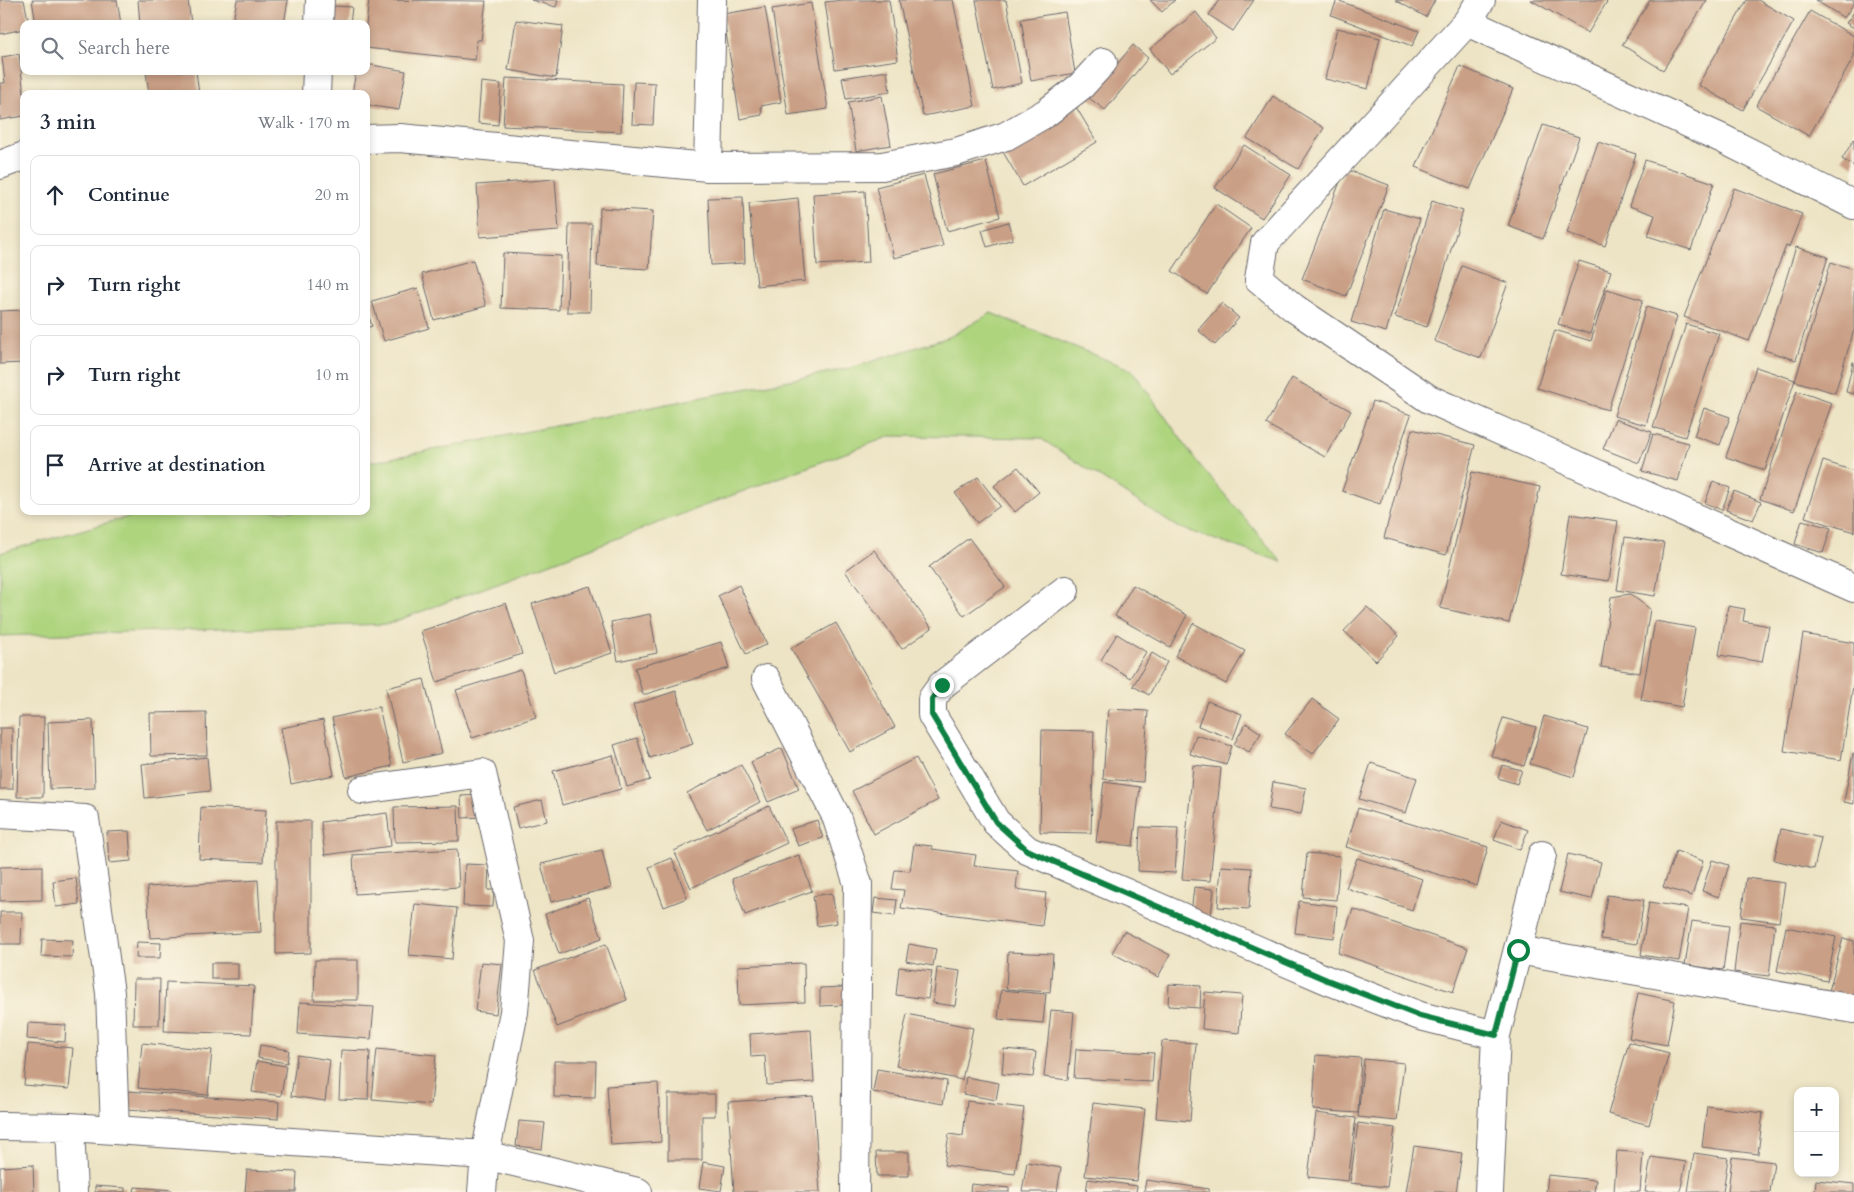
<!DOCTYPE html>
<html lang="en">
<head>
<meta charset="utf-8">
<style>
  :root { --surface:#fff; --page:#f2f2f3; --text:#1f2937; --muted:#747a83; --line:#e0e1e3 }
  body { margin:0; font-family:Cardo,serif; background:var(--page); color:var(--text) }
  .controls { position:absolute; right:15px; bottom:15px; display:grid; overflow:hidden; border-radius:10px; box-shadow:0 2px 8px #0003 }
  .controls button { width:45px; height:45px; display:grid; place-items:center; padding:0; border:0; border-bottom:1px solid var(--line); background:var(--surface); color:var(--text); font:25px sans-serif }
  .stop { position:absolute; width:15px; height:15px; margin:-11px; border:4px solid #0b8043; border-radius:50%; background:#fff }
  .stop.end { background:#0b8043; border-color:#fff; box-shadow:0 1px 5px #0008 }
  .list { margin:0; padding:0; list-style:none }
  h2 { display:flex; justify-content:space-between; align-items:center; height:65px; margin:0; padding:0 20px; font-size:21px }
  h2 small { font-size:16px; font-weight:400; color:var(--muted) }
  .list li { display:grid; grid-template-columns:32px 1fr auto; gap:15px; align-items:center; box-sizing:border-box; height:80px; margin:0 10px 10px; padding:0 10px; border:1px solid var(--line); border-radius:10px }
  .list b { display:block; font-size:19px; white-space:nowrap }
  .list em { font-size:16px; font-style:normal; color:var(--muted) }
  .icon { flex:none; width:28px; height:28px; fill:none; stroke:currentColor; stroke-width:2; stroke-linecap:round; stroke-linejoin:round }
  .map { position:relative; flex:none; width:1854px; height:1192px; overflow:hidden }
  .search { position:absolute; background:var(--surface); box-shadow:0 2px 8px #0003; left:20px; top:20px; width:350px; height:55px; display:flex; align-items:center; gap:12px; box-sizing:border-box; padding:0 18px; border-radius:10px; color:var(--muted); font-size:19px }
  .panel { position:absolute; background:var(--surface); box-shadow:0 2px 8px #0003; left:20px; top:90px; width:350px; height:425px; border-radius:10px }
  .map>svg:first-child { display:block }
  .green { fill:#aed47e; stroke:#687b5c }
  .building { fill:#c99f85 }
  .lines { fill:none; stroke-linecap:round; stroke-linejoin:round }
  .minor-casing { stroke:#69666b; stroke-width:30 }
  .minor { stroke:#fff; stroke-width:28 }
  .route { stroke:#0b8043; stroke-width:6 }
</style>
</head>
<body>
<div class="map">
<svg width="1854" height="1192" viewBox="0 0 1854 1192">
  <rect width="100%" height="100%" fill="#fcf5e5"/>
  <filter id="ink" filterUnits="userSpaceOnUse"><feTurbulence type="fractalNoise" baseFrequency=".02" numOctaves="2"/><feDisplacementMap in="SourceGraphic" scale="10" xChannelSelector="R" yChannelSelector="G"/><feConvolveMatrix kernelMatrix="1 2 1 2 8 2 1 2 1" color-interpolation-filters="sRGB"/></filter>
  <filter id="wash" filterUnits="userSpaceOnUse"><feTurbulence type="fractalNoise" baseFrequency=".0096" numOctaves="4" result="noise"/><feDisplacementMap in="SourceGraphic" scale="20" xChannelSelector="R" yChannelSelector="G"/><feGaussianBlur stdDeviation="1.12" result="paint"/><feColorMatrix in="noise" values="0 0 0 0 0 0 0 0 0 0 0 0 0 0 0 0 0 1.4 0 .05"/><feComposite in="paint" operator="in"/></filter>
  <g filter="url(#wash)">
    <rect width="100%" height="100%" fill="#ede4c5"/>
    <!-- green -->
    <path class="green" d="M 991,313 L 1132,370 L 1198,463 L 1282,562 L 1177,527 L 1040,438 L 891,436 L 388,624 L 0,636 L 0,553 L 149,511 L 366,511 L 366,463 L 851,368 L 949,337 Z"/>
    <g id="blocks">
      <!-- building -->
      <path class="building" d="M 0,0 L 24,0 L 29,24 L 24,24 L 24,29 L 0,34 Z
        M 32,0 L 117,0 L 121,24 L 36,24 Z
        M 138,0 L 188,0 L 191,24 L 140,24 Z
        M 237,0 L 288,0 L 284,24 L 250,24 L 233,21 Z
        M 369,0 L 486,1 L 481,40 L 477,40 L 475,60 L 366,48 L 366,25 Z
        M 531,0 L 558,0 L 556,7 Z
        M 842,0 L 889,0 L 898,60 L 835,69 L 825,2 Z
        M 899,0 L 953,0 L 975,106 L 923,116 Z
        M 976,0 L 1006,0 L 1022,83 L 993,90 Z
        M 1150,0 L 1175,0 L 1162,12 Z
        M 1219,0 L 1254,0 L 1233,31 L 1209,15 Z
        M 1337,0 L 1419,31 L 1412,46 L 1331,15 Z
        M 1395,0 L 1435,0 L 1426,17 Z
        M 1531,0 L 1608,0 L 1588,33 Z
        M 1650,0 L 1707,0 L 1663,70 L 1622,45 Z
        M 1747,0 L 1758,0 L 1794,21 L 1743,110 L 1698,85 Z
        M 1815,0 L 1854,0 L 1854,3 L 1844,18 Z
        M 811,3 L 828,109 L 788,115 L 772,9 Z
        M 334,6 L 352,7 L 350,24 L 333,24 Z
        M 765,7 L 781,102 L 761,106 L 762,115 L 740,119 L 723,14 Z
        M 1810,11 L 1854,36 L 1854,57 L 1809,136 L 1756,106 Z
        M 1065,12 L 1075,73 L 1031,81 L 1021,19 Z
        M 1196,12 L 1216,38 L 1170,74 L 1150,49 Z
        M 1854,12 L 1854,28 L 1846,23 Z
        M 516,20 L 563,26 L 556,78 L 508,70 Z
        M 1337,28 L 1380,38 L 1368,89 L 1325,79 Z
        M 1133,45 L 1148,58 L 1105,110 L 1089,98 Z
        M 19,54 L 24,94 L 24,116 L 0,120 L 0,83 L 5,83 L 2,57 Z
        M 366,64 L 406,71 L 399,110 L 366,105 L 366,94 L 352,94 L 356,71 L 366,71 Z
        M 1460,66 L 1513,89 L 1470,189 L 1416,167 Z
        M 146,71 L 196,71 L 199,94 L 149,94 Z
        M 887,71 L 890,92 L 846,99 L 842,78 Z
        M 506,78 L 623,84 L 621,132 L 503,126 Z
        M 481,82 L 501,84 L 498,125 L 478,123 Z
        M 634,82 L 655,83 L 653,125 L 632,124 Z
        M 882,96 L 891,145 L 856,151 L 848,102 Z
        M 1273,96 L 1324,128 L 1298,169 L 1247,138 Z
        M 1076,107 L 1097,142 L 1023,186 L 1003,152 Z
        M 1543,125 L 1579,137 L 1543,239 L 1508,226 Z
        M 1854,139 L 1854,166 L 1842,159 Z
        M 1598,142 L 1636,154 L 1605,246 L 1567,233 Z
        M 1244,145 L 1291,175 L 1262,218 L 1215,188 Z
        M 1645,160 L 1714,183 L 1691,250 L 1648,236 L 1655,215 L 1629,206 Z
        M 986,161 L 1000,217 L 947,231 L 933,174 Z
        M 1345,169 L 1389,185 L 1346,296 L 1302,279 Z
        M 924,175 L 943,246 L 894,258 L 876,187 Z
        M 555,179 L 559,231 L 480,237 L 477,185 Z
        M 1734,188 L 1802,214 L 1789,247 L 1786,246 L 1749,341 L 1684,317 Z
        M 865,191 L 869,262 L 817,265 L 813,194 Z
        M 743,197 L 745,263 L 711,265 L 708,198 Z
        M 798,198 L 805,281 L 757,286 L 749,203 Z
        M 1432,201 L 1463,211 L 1427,327 L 1395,317 Z
        M 1216,204 L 1251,228 L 1207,294 L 1172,271 Z
        M 600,208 L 653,211 L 649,269 L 597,266 Z
        M 1384,209 L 1420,219 L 1386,332 L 1351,322 Z
        M 1008,222 L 1013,239 L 987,247 L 982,230 Z
        M 569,224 L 592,224 L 590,312 L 567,312 Z
        M 1796,247 L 1828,257 L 1796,360 L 1764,350 Z
        M 503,253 L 561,256 L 559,310 L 501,308 Z
        M 473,260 L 486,306 L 434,320 L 422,274 Z
        M 1579,261 L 1611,271 L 1590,334 L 1558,324 Z
        M 1831,262 L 1854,269 L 1854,330 L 1835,393 L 1795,381 Z
        M 1462,266 L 1508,283 L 1481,358 L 1434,341 Z
        M 418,288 L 429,328 L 384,341 L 372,301 Z
        M 1607,289 L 1643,300 L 1608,410 L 1537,388 L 1555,330 L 1591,341 Z
        M 1222,303 L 1239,318 L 1215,345 L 1198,330 Z
        M 1646,307 L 1677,316 L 1646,425 L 1614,416 Z
        M 366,308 L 372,326 L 366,328 Z
        M 24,310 L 24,363 L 0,364 L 0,311 Z
        M 1686,324 L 1719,334 L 1685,437 L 1653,427 Z
        M 1853,362 L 1854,362 L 1854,394 L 1846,392 Z
        M 1756,367 L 1795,380 L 1765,470 L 1726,457 Z
        M 1292,378 L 1351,411 L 1325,457 L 1266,424 Z
        M 1797,391 L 1832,403 L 1794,511 L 1760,499 Z
        M 1373,401 L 1411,415 L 1380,504 L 1342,491 Z
        M 1704,408 L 1730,417 L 1720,445 L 1694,436 Z
        M 1615,419 L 1652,432 L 1639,463 L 1603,449 Z
        M 1412,429 L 1475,445 L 1446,555 L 1384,538 Z
        M 1653,434 L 1689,443 L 1678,481 L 1642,471 Z
        M 1823,461 L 1854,471 L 1854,532 L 1805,517 Z
        M 1018,467 L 1039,492 L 1015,512 L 994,486 Z
        M 1472,472 L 1540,487 L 1509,623 L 1440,608 Z
        M 978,477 L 1000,506 L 977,523 L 955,493 Z
        M 1713,481 L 1730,488 L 1722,510 L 1705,503 Z
        M 1734,491 L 1761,502 L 1753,520 L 1726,510 Z
        M 1570,514 L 1618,521 L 1609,581 L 1561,574 Z
        M 1802,520 L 1831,528 L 1823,553 L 1795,544 Z
        M 1625,537 L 1664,543 L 1655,596 L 1617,590 Z
        M 969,538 L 1005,587 L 964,616 L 929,567 Z
        M 874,550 L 932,628 L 902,649 L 845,571 Z
        M 739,585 L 767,644 L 746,654 L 718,596 Z
        M 1133,585 L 1187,615 L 1170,647 L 1115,616 Z
        M 590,586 L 612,653 L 554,672 L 532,604 Z
        M 1630,594 L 1650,609 L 1640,673 L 1601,667 L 1611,597 Z
        M 506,603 L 522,654 L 437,682 L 421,631 Z
        M 1728,606 L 1745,609 L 1743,621 L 1769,626 L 1762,662 L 1719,655 Z
        M 1367,607 L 1399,636 L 1376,661 L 1344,631 Z
        M 650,614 L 657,653 L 618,661 L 611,622 Z
        M 1655,621 L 1695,628 L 1682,707 L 1641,700 Z
        M 836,623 L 895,727 L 850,752 L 791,648 Z
        M 1193,623 L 1245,651 L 1226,684 L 1175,656 Z
        M 1117,634 L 1146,652 L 1130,678 L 1101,660 Z
        M 1803,634 L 1854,643 L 1854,680 L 1841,760 L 1784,751 Z
        M 721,642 L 729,668 L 643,695 L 635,668 Z
        M 1152,653 L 1167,662 L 1149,695 L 1133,686 Z
        M 521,670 L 536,717 L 472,738 L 456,690 Z
        M 424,679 L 442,753 L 403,762 L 386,688 Z
        M 676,691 L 693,744 L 650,758 L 633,705 Z
        M 1312,699 L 1339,719 L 1313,754 L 1285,734 Z
        M 1207,701 L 1242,714 L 1233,739 L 1198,726 Z
        M 379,707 L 392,766 L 346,777 L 332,718 Z
        M 1108,709 L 1148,711 L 1143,782 L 1103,779 Z
        M 206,712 L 207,755 L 151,756 L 150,713 Z
        M 1544,716 L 1588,729 L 1574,777 L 1530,764 Z
        M 19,717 L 44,717 L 43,797 L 17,797 Z
        M 1503,718 L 1536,727 L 1524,766 L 1491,756 Z
        M 93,720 L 95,788 L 50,789 L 48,722 Z
        M 323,720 L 334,775 L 291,784 L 281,728 Z
        M 1246,723 L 1261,733 L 1249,752 L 1234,744 Z
        M 0,728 L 12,728 L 13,789 L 0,789 Z
        M 1042,730 L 1094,731 L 1091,833 L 1040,832 Z
        M 1196,735 L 1232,746 L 1226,765 L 1190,754 Z
        M 637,738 L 650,780 L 627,787 L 614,745 Z
        M 782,748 L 799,789 L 768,802 L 751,762 Z
        M 1853,753 L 1854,753 L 1854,804 L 1844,802 Z
        M 613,755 L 621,789 L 562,805 L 553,771 Z
        M 207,757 L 210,791 L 145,798 L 142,764 Z
        M 916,758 L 938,800 L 874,834 L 852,791 Z
        M 1371,763 L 1417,778 L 1406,813 L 1359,799 Z
        M 741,765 L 760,802 L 707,830 L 687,793 Z
        M 1193,765 L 1221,768 L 1210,881 L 1182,879 Z
        M 1502,765 L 1522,770 L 1517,784 L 1498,778 Z
        M 1104,782 L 1140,787 L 1133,846 L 1096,842 Z
        M 1273,782 L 1306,788 L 1301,814 L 1269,809 Z
        M 482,795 L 483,817 L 462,818 L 461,796 Z
        M 542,800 L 547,821 L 518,828 L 513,807 Z
        M 458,806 L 459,841 L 395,842 L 394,807 Z
        M 769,806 L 787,843 L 691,888 L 674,851 Z
        M 201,807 L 266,810 L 263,862 L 199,859 Z
        M 1358,808 L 1488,847 L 1477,886 L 1346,847 Z
        M 387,813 L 391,846 L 325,855 L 321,822 Z
        M 817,820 L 823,838 L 798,846 L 791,829 Z
        M 1501,820 L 1528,830 L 1520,850 L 1494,840 Z
        M 276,821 L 311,821 L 311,953 L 276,954 Z
        M 1140,827 L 1178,828 L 1175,873 L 1138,871 Z
        M 1781,829 L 1821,838 L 1814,869 L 1774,860 Z
        M 129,831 L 131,861 L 109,863 L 107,832 Z
        M 914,844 L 932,846 L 932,849 L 976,855 L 974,866 L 1018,871 L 1016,889 L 1046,893 L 1042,926 L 901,908 L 904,890 L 892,889 L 895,870 L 910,871 Z
        M 457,849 L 459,887 L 355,894 L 353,855 Z
        M 602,850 L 611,888 L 551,902 L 541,864 Z
        M 1676,851 L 1703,861 L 1692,896 L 1663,887 Z
        M 1307,853 L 1340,856 L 1336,900 L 1303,897 Z
        M 1568,854 L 1601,862 L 1592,899 L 1559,892 Z
        M 799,855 L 812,891 L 745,915 L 732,879 Z
        M 672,858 L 687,898 L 664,907 L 649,867 Z
        M 1357,858 L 1422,879 L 1412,910 L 1346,888 Z
        M 1712,860 L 1729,865 L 1719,897 L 1702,891 Z
        M 465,864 L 489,865 L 488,890 L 494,890 L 493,907 L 463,906 Z
        M 42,866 L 42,900 L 0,901 L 0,867 Z
        M 1221,866 L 1252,868 L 1249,909 L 1218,907 Z
        M 76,878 L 79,904 L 56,907 L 53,881 Z
        M 1746,878 L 1785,883 L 1779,922 L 1741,917 Z
        M 258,880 L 261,932 L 150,938 L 147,887 Z
        M 1194,887 L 1214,889 L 1211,916 L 1191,914 Z
        M 832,893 L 837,923 L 817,926 L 813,896 Z
        M 1607,895 L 1644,900 L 1637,944 L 1601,939 Z
        M 588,898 L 602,938 L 559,954 L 545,914 Z
        M 875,898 L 897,900 L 895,916 L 873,913 Z
        M 1299,901 L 1337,906 L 1334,938 L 1295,933 Z
        M 1649,902 L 1688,908 L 1679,961 L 1641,955 Z
        M 415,904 L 457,908 L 452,959 L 409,955 Z
        M 1353,909 L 1468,948 L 1453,992 L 1338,953 Z
        M 0,912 L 22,912 L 21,944 L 0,944 Z
        M 1692,921 L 1729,926 L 1723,970 L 1685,965 Z
        M 1740,921 L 1775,925 L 1769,976 L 1734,972 Z
        M 1786,927 L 1836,937 L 1827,981 L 1777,971 Z
        M 1124,931 L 1170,955 L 1158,977 L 1112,953 Z
        M 1843,938 L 1854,941 L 1854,998 L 1829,991 Z
        M 42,939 L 73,940 L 72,957 L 41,956 Z
        M 137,942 L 161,943 L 160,958 L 136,958 Z
        M 606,944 L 627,1000 L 557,1027 L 535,970 Z
        M 909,944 L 936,949 L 933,966 L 906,961 Z
        M 1008,952 L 1053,954 L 1050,992 L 1006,989 Z
        M 315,960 L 358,960 L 358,1000 L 314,1000 Z
        M 481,962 L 502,964 L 496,1014 L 475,1011 Z
        M 211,963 L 238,963 L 238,979 L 211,979 Z
        M 804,963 L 805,1002 L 739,1005 L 738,966 Z
        M 899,967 L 932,971 L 928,999 L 896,995 Z
        M 937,968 L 960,971 L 955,1006 L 933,1003 Z
        M 134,979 L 160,979 L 159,1025 L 133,1025 Z
        M 166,982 L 254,986 L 251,1034 L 164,1031 Z
        M 1169,984 L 1201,986 L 1200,1008 L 1168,1006 Z
        M 844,987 L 844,1005 L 820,1006 L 820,988 Z
        M 1001,990 L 1046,994 L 1043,1023 L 998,1019 Z
        M 1205,992 L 1242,995 L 1239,1033 L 1202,1029 Z
        M 1638,993 L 1675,1001 L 1667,1045 L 1629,1038 Z
        M 300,1002 L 374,1007 L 371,1039 L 298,1034 Z
        M 1051,1010 L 1074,1012 L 1068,1080 L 1044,1077 Z
        M 907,1014 L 973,1028 L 962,1080 L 896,1066 Z
        M 28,1023 L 66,1025 L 65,1042 L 27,1039 Z
        M 811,1030 L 814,1082 L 767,1085 L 765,1056 L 751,1057 L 750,1034 Z
        M 1162,1041 L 1196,1043 L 1190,1121 L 1156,1118 Z
        M 1629,1042 L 1669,1053 L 1649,1125 L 1608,1114 Z
        M 142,1043 L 212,1050 L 208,1095 L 138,1088 Z
        M 28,1044 L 73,1048 L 69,1089 L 24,1085 Z
        M 260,1045 L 289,1050 L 287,1063 L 258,1058 Z
        M 377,1049 L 436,1055 L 431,1105 L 372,1100 Z
        M 1004,1049 L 1036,1052 L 1033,1077 L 1002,1074 Z
        M 1076,1049 L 1154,1053 L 1152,1082 L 1074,1078 Z
        M 341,1050 L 370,1051 L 368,1100 L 339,1099 Z
        M 297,1055 L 330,1060 L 325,1101 L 291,1096 Z
        M 1316,1055 L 1361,1058 L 1358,1113 L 1313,1110 Z
        M 1364,1059 L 1404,1063 L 1397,1121 L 1358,1117 Z
        M 257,1061 L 286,1066 L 281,1096 L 252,1092 Z
        M 554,1061 L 596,1061 L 595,1098 L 554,1097 Z
        M 877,1069 L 947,1081 L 943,1104 L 873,1092 Z
        M 966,1077 L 999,1083 L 996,1100 L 963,1094 Z
        M 658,1083 L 661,1142 L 611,1145 L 607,1086 Z
        M 128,1091 L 279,1102 L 278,1119 L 126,1109 Z
        M 668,1094 L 715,1094 L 715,1116 L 702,1116 L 702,1160 L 668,1160 Z
        M 813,1096 L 820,1192 L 734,1192 L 728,1102 Z
        M 967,1101 L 1024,1108 L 1015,1174 L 944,1165 L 949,1134 L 963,1136 Z
        M 1093,1103 L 1145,1109 L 1137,1181 L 1085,1176 Z
        M 1707,1106 L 1763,1113 L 1758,1154 L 1702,1147 Z
        M 1316,1113 L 1356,1118 L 1348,1181 L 1308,1177 Z
        M 519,1121 L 545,1123 L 542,1149 L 516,1146 Z
        M 1358,1123 L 1395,1128 L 1387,1187 L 1350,1183 Z
        M 1414,1146 L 1462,1153 L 1456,1192 L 1406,1192 Z
        M 1617,1151 L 1643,1153 L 1640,1192 L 1614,1192 Z
        M 876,1152 L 909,1152 L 909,1176 L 877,1176 Z
        M 1694,1153 L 1728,1158 L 1723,1192 L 1688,1192 Z
        M 1651,1157 L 1686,1162 L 1680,1192 L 1645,1192 Z
        M 1732,1157 L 1774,1162 L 1770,1192 L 1728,1192 Z
        M 703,1162 L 725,1166 L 721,1191 L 699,1188 Z
        M 1027,1162 L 1061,1168 L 1057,1192 L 1022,1192 Z
        M 33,1165 L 34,1192 L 0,1192 L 0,1167 Z
        M 247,1170 L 297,1172 L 296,1192 L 245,1192 Z
        M 1548,1175 L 1596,1180 L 1594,1192 L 1546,1192 Z
        M 1088,1179 L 1137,1186 L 1136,1192 L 1086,1192 Z
        M 1146,1180 L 1209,1189 L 1209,1192 L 1144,1192 Z
        M 1816,1180 L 1854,1184 L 1854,1192 L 1815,1192 Z
        M 971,1184 L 1009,1188 L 1009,1192 L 970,1192 Z
        M 95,1186 L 125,1188 L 125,1192 L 95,1192 Z
        M 135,1187 L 172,1190 L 172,1192 L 134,1192 Z"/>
    </g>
  </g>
  <g filter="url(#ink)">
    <use href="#blocks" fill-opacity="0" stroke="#69666b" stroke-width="1"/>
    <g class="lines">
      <defs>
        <path id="minor" d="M 1481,0 L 1467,22 L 1265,243 L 1259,279 L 1294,308 L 1429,399 L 1854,588
          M 1467,22 L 1723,139 L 1854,205
          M 319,24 L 320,0
          M 316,94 L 317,71
          M 366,139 L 400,138 L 708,167 L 882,166 L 956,152 L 1006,136 L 1046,113 L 1081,86 L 1103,62
          M 0,165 L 24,156
          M 708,167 L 712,0
          M 1065,590 L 942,685 L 932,699 L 932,715 L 996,822 L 1027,850 L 1327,980 L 1420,1016 L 1496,1035
          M 766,679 L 836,816 L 858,884 L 855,1192
          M 362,790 L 482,773 L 520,941 L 514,1012 L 485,1155 L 482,1192
          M 0,814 L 85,819 L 110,993 L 115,1129
          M 1518,950 L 1854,1009
          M 0,1126 L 70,1127 L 485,1155 L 638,1192
          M 70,1127 L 73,1192
          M 1489,1192 L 1496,1035 L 1542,855"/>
      </defs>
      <!-- minor casing -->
      <use href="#minor" class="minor-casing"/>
      <!-- minor -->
      <use href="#minor" class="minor"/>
    </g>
  </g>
  <g class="lines" filter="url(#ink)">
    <!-- route -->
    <path class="route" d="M 942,685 L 932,699 L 932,715 L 996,822 L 1027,850 L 1327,980 L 1420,1016 L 1496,1035 L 1518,950"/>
  </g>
</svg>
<div class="controls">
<button>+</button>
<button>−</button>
</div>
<div class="stop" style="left:1518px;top:950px"></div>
<div class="stop end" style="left:942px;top:685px"></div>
<div class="search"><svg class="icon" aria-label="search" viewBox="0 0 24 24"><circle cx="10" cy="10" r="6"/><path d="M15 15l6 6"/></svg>Search here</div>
<section class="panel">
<h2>3 min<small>Walk · 170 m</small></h2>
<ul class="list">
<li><svg class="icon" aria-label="ahead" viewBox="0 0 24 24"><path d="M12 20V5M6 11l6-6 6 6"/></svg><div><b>Continue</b></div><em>20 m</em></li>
<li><svg class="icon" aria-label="right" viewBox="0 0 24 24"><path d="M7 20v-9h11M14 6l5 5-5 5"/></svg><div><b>Turn right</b></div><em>140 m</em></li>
<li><svg class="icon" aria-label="right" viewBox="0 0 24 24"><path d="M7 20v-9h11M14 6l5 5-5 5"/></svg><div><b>Turn right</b></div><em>10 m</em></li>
<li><svg class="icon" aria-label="arrive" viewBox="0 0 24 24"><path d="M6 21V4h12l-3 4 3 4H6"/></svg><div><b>Arrive at destination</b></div></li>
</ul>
</section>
</div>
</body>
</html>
